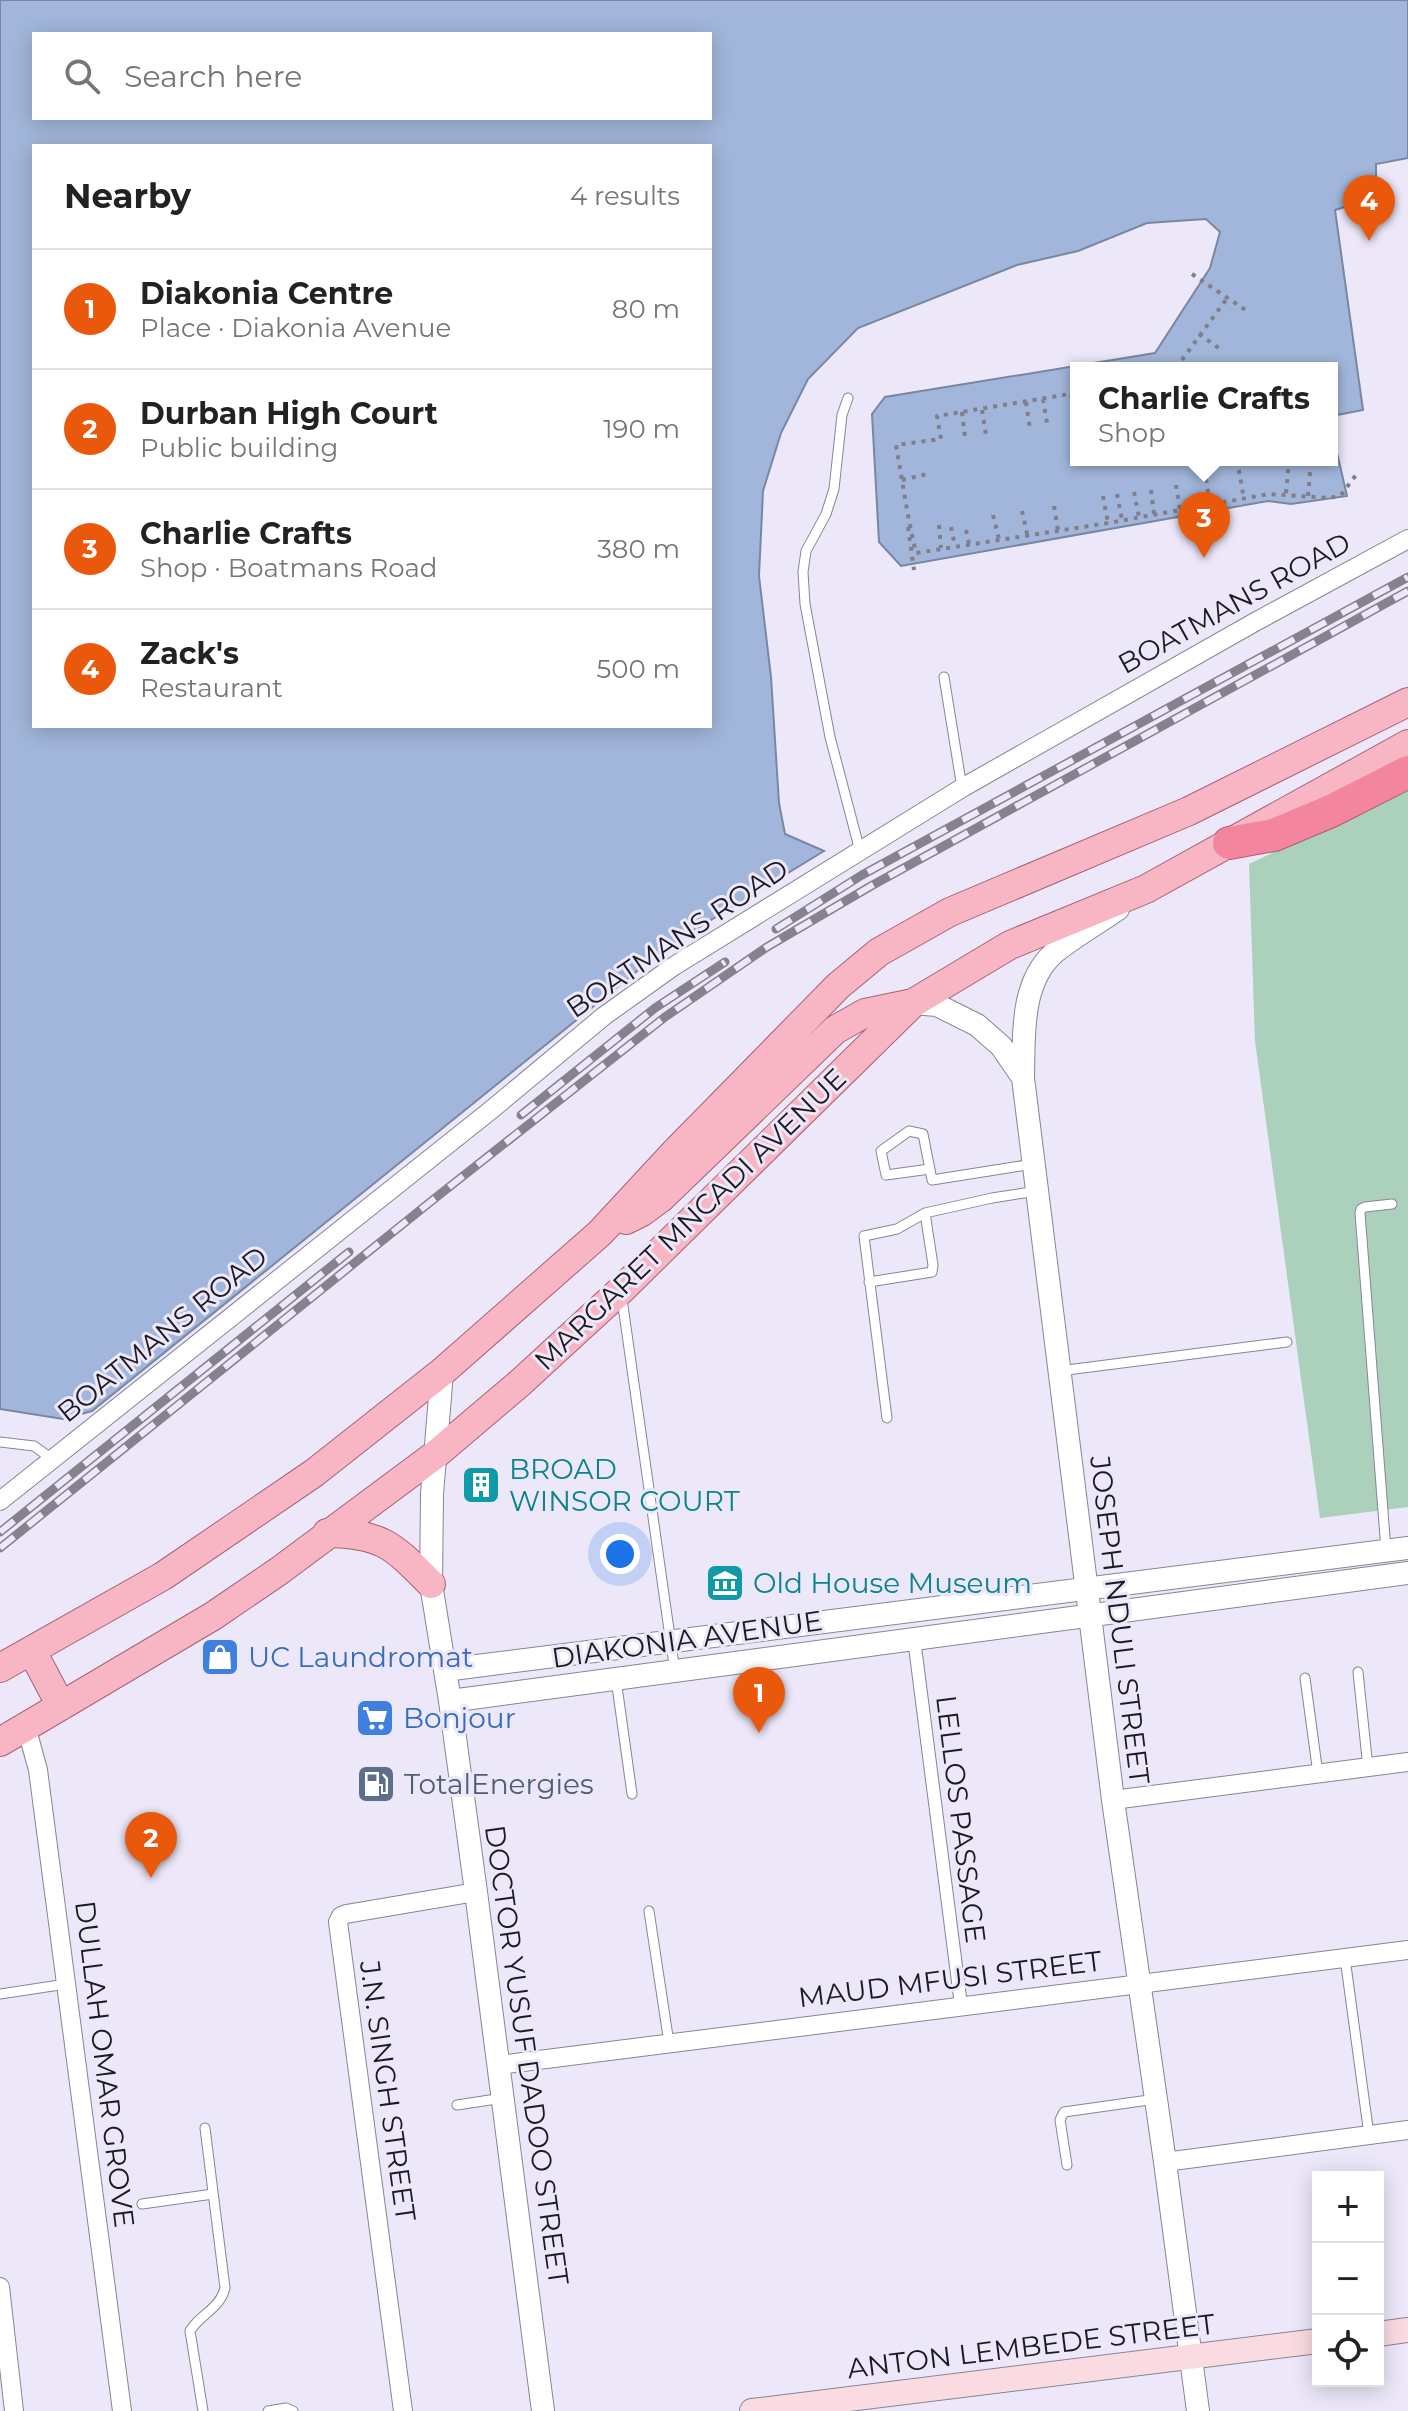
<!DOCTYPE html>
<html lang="en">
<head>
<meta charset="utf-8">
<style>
  :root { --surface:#fff; --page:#f6f6f6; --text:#222; --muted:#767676; --line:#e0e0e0; --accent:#ea580c }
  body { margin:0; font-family:Montserrat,sans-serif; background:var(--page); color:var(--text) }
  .controls { position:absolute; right:24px; bottom:24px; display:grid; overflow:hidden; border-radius:0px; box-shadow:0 4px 20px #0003 }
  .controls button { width:72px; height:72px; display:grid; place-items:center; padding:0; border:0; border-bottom:2px solid var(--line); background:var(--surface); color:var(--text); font:40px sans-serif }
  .you { position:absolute; left:620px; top:1554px; width:28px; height:28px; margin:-20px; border:6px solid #fff; border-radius:50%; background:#1a73e8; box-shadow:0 0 0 12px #1a73e833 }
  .badge { display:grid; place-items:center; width:52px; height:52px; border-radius:50%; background:var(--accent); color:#fff; font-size:26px; font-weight:700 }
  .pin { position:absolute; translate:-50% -66px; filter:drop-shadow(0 2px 4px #0008) }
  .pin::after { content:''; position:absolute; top:42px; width:28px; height:24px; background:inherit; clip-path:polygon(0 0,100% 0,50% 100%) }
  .popup { position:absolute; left:1070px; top:362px; width:268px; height:104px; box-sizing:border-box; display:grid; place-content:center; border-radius:0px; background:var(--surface); filter:drop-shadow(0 2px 6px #0005); font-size:26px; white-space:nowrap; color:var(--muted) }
  .popup b { font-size:30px; color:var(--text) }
  .popup::after { content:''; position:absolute; left:50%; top:100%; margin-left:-16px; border:16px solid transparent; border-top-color:var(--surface) }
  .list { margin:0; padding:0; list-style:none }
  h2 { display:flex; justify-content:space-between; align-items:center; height:104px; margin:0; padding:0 32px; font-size:34px }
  h2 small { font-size:26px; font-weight:400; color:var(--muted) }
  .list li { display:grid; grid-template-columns:52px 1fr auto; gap:24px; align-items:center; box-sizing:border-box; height:120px; padding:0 32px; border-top:2px solid var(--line) }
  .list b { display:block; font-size:30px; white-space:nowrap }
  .list p { margin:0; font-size:26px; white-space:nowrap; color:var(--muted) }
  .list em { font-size:26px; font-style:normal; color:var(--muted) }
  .icon { flex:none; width:44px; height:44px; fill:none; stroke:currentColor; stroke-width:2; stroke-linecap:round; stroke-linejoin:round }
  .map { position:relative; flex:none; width:1408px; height:2411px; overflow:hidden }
  .search { position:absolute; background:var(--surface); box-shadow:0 4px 20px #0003; left:32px; top:32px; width:680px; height:88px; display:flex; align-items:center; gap:20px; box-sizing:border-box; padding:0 28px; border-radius:0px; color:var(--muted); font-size:30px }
  .panel { position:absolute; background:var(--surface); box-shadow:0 4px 20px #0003; left:32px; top:144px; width:680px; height:584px; border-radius:0px }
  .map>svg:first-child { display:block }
  .green { fill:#abd0bc }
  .water { fill:#a1b6da; stroke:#7987a2; stroke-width:2; fill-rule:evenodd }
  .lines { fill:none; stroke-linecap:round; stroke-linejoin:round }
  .service-casing { stroke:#898493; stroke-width:11 }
  .pedestrian-casing { stroke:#898493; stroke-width:14 }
  .minor-casing { stroke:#898493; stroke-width:20 }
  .tertiary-casing { stroke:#898493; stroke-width:24 }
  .secondary-casing { stroke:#898493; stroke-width:26 }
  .primary-casing { stroke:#a86072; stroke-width:30 }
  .motorway-casing { stroke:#a86072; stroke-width:34 }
  .path { stroke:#817e89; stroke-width:4; stroke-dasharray:4 6; stroke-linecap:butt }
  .service { stroke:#fff; stroke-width:9 }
  .pedestrian { stroke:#fff; stroke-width:12 }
  .minor { stroke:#fff; stroke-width:18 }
  .tertiary { stroke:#fff; stroke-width:22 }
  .secondary { stroke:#fbdbe2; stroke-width:24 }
  .primary { stroke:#f8b6c5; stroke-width:28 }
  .motorway { stroke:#f3869e; stroke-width:32 }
  .rail-casing { stroke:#85818d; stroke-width:9 }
  .rail { stroke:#ede8f9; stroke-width:6; stroke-dasharray:18; stroke-linecap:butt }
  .labels { text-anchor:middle; stroke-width:6; stroke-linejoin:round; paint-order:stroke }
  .street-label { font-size:28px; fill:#1c1a20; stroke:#ede8f9 }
  .culture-label { font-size:28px; fill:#0d838f; stroke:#ede8f9; text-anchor:start }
  .shop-label { font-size:28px; fill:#366cbe; stroke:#ede8f9; text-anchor:start }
  .service-label { font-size:28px; fill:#4e5e75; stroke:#ede8f9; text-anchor:start }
</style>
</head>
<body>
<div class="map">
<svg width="1408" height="2411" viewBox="0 0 1408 2411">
  <rect width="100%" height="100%" fill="#ede8f9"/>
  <!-- green -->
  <path class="green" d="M 1408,788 L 1408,1507 L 1320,1518 L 1255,1041 L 1249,864 Z"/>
  <!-- water -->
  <path class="water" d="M 0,0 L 1408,0 L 1408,158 L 1376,164 L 1376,190 L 1361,202 L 1335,210 L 1363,410 L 1332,416 L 1332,368 L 1076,368 L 1076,460 L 1332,460 L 1332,431 L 1347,496 L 1291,504 L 1268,501 L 901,566 L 879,542 L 872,414 L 885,397 L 1155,353 L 1210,268 L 1220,232 L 1206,219 L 1147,223 L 1078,251 L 1017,265 L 858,328 L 808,379 L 781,433 L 763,491 L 759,576 L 771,677 L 779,803 L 785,834 L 824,851 L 667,947 L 92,1411 L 63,1419 L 0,1409 ZM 34,34 L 710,34 L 710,118 L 34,118 ZM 34,146 L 710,146 L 710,726 L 34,726 Z"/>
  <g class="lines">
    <defs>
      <path id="service" d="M 848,398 L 842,415 L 834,489 L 826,514 L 806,551 L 803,572 L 805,604 L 830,737 L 860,851
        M 944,677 L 962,788
        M 930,1169 L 886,1175 L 881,1151 L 909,1131 L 923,1134 L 932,1180 L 1033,1164
        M 869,1282 L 932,1272 L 933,1265 L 925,1213
        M 622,1299 L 675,1672
        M 1059,1371 L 1287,1342
        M 887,1418 L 864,1236 L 897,1229 L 925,1213 L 992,1198 L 1037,1191
        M 0,1442 L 34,1446 L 52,1459
        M 1386,1550 L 1360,1213 L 1361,1209 L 1365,1207 L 1392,1204
        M 1358,1672 L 1368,1768
        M 1305,1678 L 1318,1774
        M 616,1679 L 632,1794
        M 649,1911 L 669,2043
        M 1345,1958 L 1369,2135
        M 0,1994 L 66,1984
        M 457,2105 L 503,2098
        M 1067,2165 L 1060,2120 L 1064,2112 L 1156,2099
        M 142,2204 L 213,2194
        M 203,2411 L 190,2331 C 200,2314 220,2309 225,2288 L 205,2128
        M 268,2411 L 286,2408 L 293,2411"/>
      <path id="pedestrian" d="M 914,1639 L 961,2005"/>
      <path id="minor" d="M 0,1501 L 491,1110 L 604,1016 L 674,966 L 962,788 L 1255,622 L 1408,539
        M 26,1726 L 38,1770 L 122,2411
        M 1113,1800 L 1408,1762
        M 499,2065 L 1408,1950
        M 1165,2162 L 1408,2130
        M 0,2287 L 14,2411
        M 403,2411 L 338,1922 L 341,1916 L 346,1914 L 476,1892"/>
      <path id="tertiary" d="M 1118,909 C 1098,923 1075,936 1055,952 C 1020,982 1024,1036 1023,1078 L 1113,1800 L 1165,2162 L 1198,2411
        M 913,1003 L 937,1005 L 977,1025 L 1001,1046 L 1023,1078
        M 442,1372 L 432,1494 L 431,1584 L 450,1701 L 476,1892 L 543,2411
        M 445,1670 L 1408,1548
        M 450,1701 L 1408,1573"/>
      <path id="secondary" d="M 1378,2334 L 1408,2330
        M 752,2411 L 1318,2341"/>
      <path id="primary" d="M 626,1220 L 642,1212 L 661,1198 L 835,1030 L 865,1013 L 913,1003
        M 327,1533 C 384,1534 393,1546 431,1584
        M 32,1651 L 61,1706
        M 0,1668 L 163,1576 L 314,1473 L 442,1372 L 600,1233 L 676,1151 L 838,986 L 879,952 L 950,912 L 1189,811 L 1408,702
        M 0,1742 L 213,1616 L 279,1571 L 435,1455 L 521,1382 L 620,1291 L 913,1003 L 1010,945 L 1146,889 L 1408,744"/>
      <path id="motorway" d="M 1229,843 L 1274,835 L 1331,811 L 1408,772"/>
    </defs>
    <!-- service casing -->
    <use href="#service" class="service-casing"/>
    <!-- pedestrian casing -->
    <use href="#pedestrian" class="pedestrian-casing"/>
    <!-- minor casing -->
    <use href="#minor" class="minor-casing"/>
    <!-- tertiary casing -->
    <use href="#tertiary" class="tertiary-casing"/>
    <!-- secondary casing -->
    <use href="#secondary" class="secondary-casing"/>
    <!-- primary casing -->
    <use href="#primary" class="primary-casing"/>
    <!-- motorway casing -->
    <use href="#motorway" class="motorway-casing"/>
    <!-- path -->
    <path class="path" d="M 1192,274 L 1250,313
      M 1199,334 L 1223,351
      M 1176,368 L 1228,297
      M 1076,393 L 937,416 L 941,439 L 896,445 L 909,521 L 916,553 L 1108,523 L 1269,494 L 1330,498 L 1341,495 L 1359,471
      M 1071,394 L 1075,421
      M 1043,399 L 1047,423
      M 1026,402 L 1030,429
      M 982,410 L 986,435
      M 962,412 L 965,437
      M 1237,460 L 1244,499
      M 1206,479 L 1210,504
      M 902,480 L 927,474
      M 1176,485 L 1180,509
      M 1151,490 L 1154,514
      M 1134,492 L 1139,517
      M 1286,493 L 1289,460
      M 1117,494 L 1122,520
      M 1103,496 L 1108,523
      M 1308,496 L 1311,460
      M 1054,506 L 1058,530
      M 1022,511 L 1027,534
      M 993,515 L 999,539
      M 939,525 L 941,548
      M 908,527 L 914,570
      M 951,527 L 955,546
      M 966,530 L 969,544"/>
    <!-- service -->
    <use href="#service" class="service"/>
    <!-- pedestrian -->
    <use href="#pedestrian" class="pedestrian"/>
    <!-- minor -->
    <use href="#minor" class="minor"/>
    <!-- tertiary -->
    <use href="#tertiary" class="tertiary"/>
    <!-- secondary -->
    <use href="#secondary" class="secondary"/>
    <!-- primary -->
    <use href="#primary" class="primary"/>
    <!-- motorway -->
    <use href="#motorway" class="motorway"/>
    <defs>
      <path id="rail" d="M 776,929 L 862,875 L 1408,577
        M 521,1115 L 655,1008 L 725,962
        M 0,1532 L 349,1252
        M 0,1548 L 439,1195 L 665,1017 L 767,947 L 871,886 L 1408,591"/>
    </defs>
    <!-- rail casing -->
    <use href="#rail" class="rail-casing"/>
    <!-- rail -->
    <use href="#rail" class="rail"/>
  </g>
  <!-- icons -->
  <defs>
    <symbol id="building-square" viewBox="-11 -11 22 22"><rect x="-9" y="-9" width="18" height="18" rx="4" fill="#0f9aa8" stroke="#ede8f9"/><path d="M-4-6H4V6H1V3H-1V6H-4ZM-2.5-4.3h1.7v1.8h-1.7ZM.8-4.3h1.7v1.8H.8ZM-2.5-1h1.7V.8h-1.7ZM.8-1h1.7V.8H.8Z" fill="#fff"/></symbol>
    <symbol id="museum-square" viewBox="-11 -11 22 22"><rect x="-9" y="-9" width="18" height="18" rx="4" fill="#0f9aa8" stroke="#ede8f9"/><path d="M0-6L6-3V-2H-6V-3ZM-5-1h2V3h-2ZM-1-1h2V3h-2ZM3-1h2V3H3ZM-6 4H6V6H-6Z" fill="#fff"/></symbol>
    <symbol id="shop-square" viewBox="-11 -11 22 22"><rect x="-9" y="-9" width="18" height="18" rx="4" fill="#3f7fe0" stroke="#ede8f9"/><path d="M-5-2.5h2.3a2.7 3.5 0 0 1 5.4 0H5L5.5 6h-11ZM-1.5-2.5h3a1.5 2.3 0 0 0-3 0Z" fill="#fff"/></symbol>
    <symbol id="supermarket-square" viewBox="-11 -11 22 22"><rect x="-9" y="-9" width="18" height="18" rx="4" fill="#3f7fe0" stroke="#ede8f9"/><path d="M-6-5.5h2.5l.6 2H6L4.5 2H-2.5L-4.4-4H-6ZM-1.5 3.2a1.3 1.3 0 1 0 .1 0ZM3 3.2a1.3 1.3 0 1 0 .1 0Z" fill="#fff"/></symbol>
    <symbol id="fuel-square" viewBox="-11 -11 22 22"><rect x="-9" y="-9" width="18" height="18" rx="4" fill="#5c6f8a" stroke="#ede8f9"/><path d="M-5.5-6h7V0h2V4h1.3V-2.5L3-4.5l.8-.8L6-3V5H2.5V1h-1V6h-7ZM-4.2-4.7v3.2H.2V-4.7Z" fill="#fff"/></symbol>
  </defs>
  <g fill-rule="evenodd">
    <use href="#building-square" x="459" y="1463" width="44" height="44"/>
    <use href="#museum-square" x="703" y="1561" width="44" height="44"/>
    <use href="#shop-square" x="198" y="1635" width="44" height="44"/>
    <use href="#supermarket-square" x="353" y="1696" width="44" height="44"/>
    <use href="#fuel-square" x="354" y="1762" width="44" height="44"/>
  </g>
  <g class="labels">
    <!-- street labels -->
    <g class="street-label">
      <text transform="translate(1234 603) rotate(-29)" y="10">BOATMANS ROAD</text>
      <text transform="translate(677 938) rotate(-34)" y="10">BOATMANS ROAD</text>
      <text transform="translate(690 1219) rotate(-44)" y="10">MARGARET MNCADI AVENUE</text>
      <text transform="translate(162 1334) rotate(-39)" y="10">BOATMANS ROAD</text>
      <text transform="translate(1120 1620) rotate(83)" y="10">JOSEPH NDULI STREET</text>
      <text transform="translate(687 1639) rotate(-8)" y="10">DIAKONIA AVENUE</text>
      <text transform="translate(961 1819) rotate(83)" y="10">LELLOS PASSAGE</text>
      <text transform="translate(950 1979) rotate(-7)" y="10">MAUD MFUSI STREET</text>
      <text transform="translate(527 2055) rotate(82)" y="10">DOCTOR YUSUF DADOO STREET</text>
      <text transform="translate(105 2064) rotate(83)" y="10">DULLAH OMAR GROVE</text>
      <text transform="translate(388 2091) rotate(82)" y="10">J.N. SINGH STREET</text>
      <text transform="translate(1031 2346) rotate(-7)" y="10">ANTON LEMBEDE STREET</text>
    </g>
    <!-- culture labels -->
    <g class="culture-label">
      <text x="509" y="1479">BROAD<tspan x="509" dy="32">WINSOR COURT</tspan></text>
      <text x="753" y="1593">Old House Museum</text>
    </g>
    <!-- shop labels -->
    <g class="shop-label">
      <text x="248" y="1667">UC Laundromat</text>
      <text x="403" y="1728">Bonjour</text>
    </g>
    <!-- service labels -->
    <g class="service-label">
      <text x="404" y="1794">TotalEnergies</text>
    </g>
  </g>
</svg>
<div class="controls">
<button>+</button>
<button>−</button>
<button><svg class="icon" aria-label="locate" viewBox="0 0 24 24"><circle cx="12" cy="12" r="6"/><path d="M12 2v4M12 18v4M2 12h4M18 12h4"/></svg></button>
</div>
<div class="you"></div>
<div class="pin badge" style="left:759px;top:1733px">1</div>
<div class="pin badge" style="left:151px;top:1878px">2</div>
<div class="pin badge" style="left:1204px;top:558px">3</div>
<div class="popup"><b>Charlie Crafts</b>Shop</div>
<div class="pin badge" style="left:1369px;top:241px">4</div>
<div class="search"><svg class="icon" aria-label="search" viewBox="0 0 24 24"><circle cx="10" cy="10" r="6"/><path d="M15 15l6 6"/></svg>Search here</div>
<section class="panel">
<h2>Nearby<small>4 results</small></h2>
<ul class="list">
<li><span class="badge">1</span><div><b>Diakonia Centre</b><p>Place · Diakonia Avenue</p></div><em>80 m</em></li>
<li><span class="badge">2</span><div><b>Durban High Court</b><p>Public building</p></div><em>190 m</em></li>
<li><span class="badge">3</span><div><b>Charlie Crafts</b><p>Shop · Boatmans Road</p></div><em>380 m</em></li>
<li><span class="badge">4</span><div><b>Zack's</b><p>Restaurant</p></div><em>500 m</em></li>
</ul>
</section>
</div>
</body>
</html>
